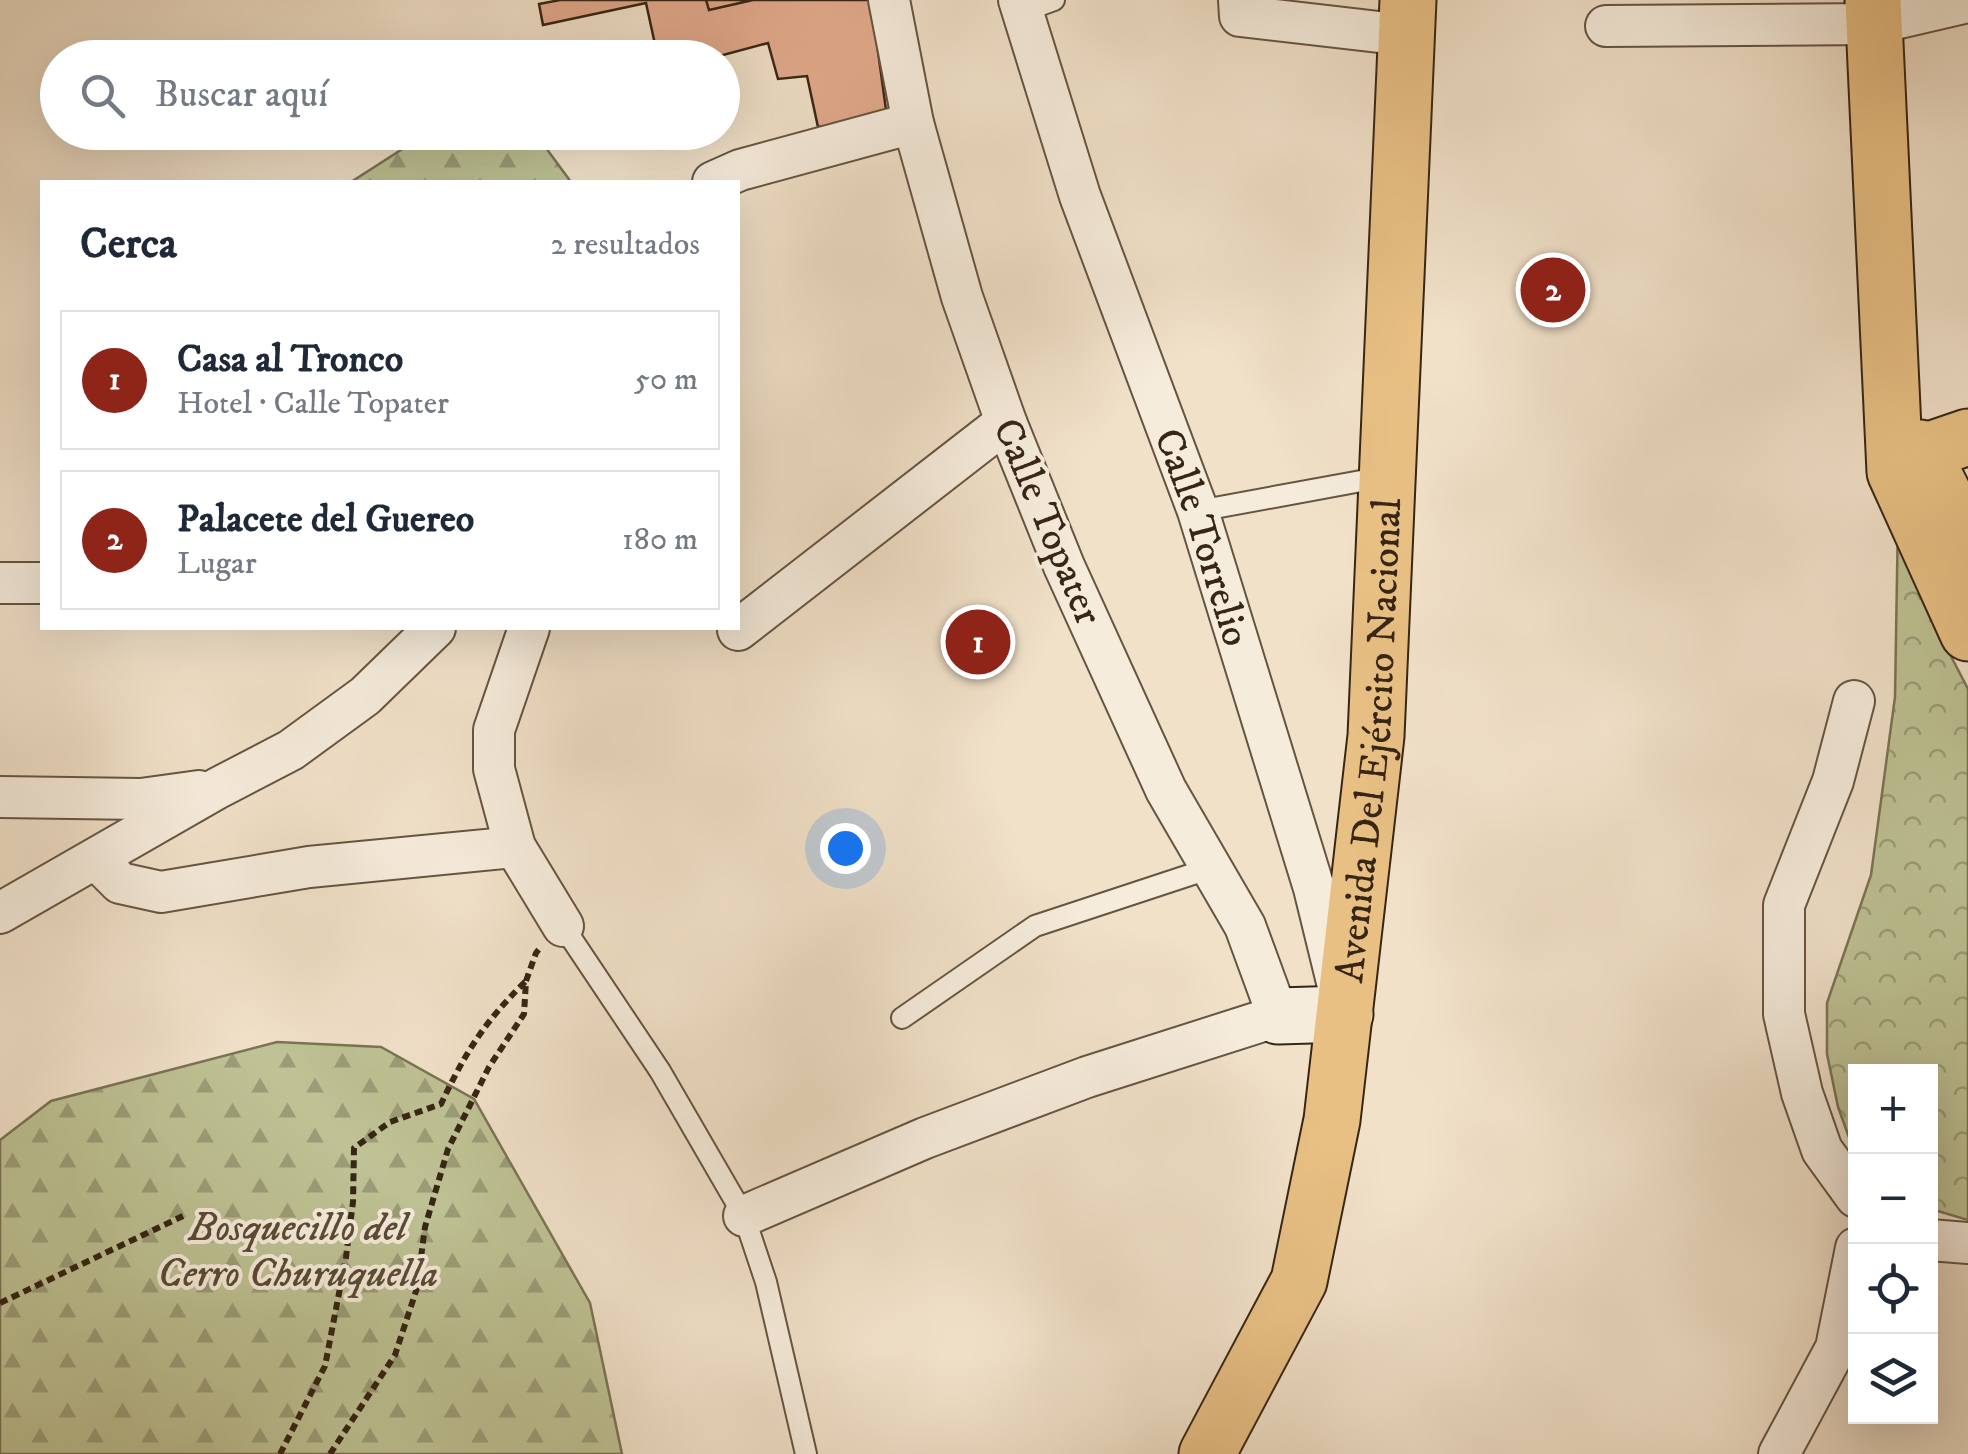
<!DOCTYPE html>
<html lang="es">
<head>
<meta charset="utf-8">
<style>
  :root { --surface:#fff; --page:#f2f2f3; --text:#1f2937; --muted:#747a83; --line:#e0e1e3; --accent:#8f2418 }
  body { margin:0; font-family:"IM FELL DW Pica",serif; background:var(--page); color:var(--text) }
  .controls { position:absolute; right:30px; bottom:30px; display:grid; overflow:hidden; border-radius:0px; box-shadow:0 10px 40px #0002 }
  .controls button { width:90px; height:90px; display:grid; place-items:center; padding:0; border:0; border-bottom:2px solid var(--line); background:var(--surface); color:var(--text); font:50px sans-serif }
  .you { position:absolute; left:845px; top:848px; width:35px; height:35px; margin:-25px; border:8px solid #fff; border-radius:50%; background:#1a73e8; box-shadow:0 0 0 15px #1a73e833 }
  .badge { display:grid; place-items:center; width:65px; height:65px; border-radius:50%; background:var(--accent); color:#fff; font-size:32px; font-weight:700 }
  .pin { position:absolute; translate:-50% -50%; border:5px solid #fff; box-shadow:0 2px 10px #0006 }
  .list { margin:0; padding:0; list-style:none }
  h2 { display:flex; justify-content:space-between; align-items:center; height:130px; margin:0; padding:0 40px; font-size:42px }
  h2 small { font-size:32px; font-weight:400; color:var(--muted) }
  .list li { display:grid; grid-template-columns:65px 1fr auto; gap:30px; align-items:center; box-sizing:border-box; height:140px; margin:0 20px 20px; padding:0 20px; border:2px solid var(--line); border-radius:0px }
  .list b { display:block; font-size:38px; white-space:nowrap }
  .list p { margin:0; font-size:32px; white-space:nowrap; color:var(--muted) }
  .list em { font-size:32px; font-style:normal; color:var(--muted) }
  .icon { flex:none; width:55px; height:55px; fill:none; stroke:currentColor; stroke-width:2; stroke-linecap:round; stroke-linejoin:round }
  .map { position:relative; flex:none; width:1968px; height:1454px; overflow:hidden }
  .search { position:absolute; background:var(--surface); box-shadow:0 10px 40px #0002; left:40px; top:40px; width:700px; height:110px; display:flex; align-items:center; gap:25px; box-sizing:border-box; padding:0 35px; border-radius:55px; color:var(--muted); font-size:38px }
  .panel { position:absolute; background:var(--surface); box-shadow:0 10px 40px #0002; left:40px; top:180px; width:700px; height:450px; border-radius:0px }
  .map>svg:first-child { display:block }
  .forest { fill:url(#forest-firs); stroke:#7a7454; stroke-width:2.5 }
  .park { fill:url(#park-crowns); stroke:#7a7454; stroke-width:2.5 }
  .building { fill:#e2aa8c; stroke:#372515; stroke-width:2.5 }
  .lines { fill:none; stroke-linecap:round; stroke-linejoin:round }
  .lane-casing { stroke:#665442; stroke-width:24 }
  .street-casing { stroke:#665442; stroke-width:44 }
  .secondary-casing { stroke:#372515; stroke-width:59 }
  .primary-casing { stroke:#372515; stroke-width:59 }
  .path { stroke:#372515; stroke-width:6; stroke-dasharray:8 5; stroke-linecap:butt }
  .lane { stroke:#f6ecdc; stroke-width:20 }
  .street { stroke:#f6ecdc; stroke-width:40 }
  .secondary { stroke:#f6ecdc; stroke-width:55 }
  .primary { stroke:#e8c084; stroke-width:55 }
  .labels { text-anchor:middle; stroke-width:8; stroke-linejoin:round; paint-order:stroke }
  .street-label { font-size:40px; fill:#372515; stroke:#f6ecdc }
  .park-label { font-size:40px; font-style:italic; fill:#594c35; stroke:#f6ecdc }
</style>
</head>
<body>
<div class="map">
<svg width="1968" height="1454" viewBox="0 0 1968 1454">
  <defs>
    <pattern id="forest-firs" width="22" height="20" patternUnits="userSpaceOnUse" patternTransform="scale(2.5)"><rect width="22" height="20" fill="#bec294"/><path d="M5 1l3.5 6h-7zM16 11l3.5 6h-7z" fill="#9b9d78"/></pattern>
    <pattern id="park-crowns" width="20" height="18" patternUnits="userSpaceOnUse" patternTransform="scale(2.5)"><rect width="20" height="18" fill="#bec294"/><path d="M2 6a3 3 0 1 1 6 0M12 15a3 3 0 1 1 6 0" fill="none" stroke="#9b9d78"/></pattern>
  </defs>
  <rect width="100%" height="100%" fill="#f1e1c9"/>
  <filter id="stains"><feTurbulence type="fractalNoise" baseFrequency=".002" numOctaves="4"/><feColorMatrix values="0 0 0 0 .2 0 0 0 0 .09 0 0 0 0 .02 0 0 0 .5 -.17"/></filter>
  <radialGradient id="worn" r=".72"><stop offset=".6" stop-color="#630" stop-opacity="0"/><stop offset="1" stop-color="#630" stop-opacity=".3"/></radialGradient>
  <!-- forest -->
  <path class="forest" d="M 429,132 L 535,133 L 571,182 L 351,182 Z
    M 277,1042 L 381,1047 L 474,1099 L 590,1303 L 622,1454 L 0,1454 L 0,1140 L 51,1101 Z"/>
  <!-- park -->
  <path class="park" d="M 1898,516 L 1943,641 L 1968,689 L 1968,1220 L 1931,1209 L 1930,1072 L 1856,1072 L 1855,1154 L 1838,1107 L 1827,1054 L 1827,1003 L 1871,875 L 1895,697 Z"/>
  <!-- building -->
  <path class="building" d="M 560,0 L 706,0 L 709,10 L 753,0 L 871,0 L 887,117 L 818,127 L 807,76 L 778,79 L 768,43 L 712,58 L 658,58 L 646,3 L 543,25 L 539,4 Z
    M 560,0 L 871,0 L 887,117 L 818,127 L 807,76 L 778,79 L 768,43 L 712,58 L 658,58 L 646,3 L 543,25 L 539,4 Z"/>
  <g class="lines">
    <defs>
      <path id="lane" d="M 1024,11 L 1054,0
        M 1198,511 L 1383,477
        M 563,926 L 660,1071 L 744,1216 L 766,1282 L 806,1454
        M 902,1018 L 1035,926 L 1211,868"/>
      <g id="street">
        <path id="s1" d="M 1019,0 L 1080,196 L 1198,511 L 1314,888 L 1338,986"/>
        <path d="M 1239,0 L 1240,16 L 1405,35"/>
        <path d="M 1606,26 L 1873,24 L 1968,2"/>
        <path d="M 713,182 L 740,170 L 913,123"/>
        <path d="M 0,583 L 42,583"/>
        <path d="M 529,628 L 494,730 L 494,769 L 515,847 L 563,926"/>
        <path d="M 738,630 L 1006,422"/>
        <path d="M 1854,701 L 1833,781 L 1784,905 L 1784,1014 L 1802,1093 L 1822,1150 L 1856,1197"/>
        <path d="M 0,797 L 141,799 L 199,791"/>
        <path d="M 96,859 L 120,883 L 161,892 L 309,867 L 515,847"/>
        <path d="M 0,913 L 218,788 L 291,750 L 365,696 L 435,628"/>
        <path d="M 744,1216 L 925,1138 L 1087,1077 L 1278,1016 L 1245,926 L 1166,790 L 1064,566 L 1006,422 L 962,297 L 913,123 L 889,0"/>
        <path d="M 1930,1240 L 1968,1243"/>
        <path d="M 1779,1454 L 1836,1348 L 1856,1248"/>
      </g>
      <path id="secondary" d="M 1278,1016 L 1345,1014"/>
      <g id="primary">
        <path d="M 1873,0 L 1895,472 L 1968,633"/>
        <path d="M 1920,448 L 1968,542"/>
        <path d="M 1924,452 L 1968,437"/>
        <path id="s2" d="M 1207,1454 L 1299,1281 L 1332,1120 L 1376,736 L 1408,0"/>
      </g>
    </defs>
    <!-- lane casing -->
    <use href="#lane" class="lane-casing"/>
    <!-- street casing -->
    <use href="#street" class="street-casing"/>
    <!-- secondary casing -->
    <use href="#secondary" class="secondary-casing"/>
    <!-- primary casing -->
    <use href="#primary" class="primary-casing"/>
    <!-- path -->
    <path class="path" d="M 0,1303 L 183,1216
      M 280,1454 L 325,1366 L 346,1257 L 353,1202 L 354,1148 L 390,1122 L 441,1104 C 465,1053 485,1021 526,981
      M 330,1454 L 395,1355 L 417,1288 L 425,1227 L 448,1149 L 489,1067 L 524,1014 L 526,981 L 536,953 L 540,948"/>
    <!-- lane -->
    <use href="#lane" class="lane"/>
    <!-- street -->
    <use href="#street" class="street"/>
    <!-- secondary -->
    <use href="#secondary" class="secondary"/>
    <!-- primary -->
    <use href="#primary" class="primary"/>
  </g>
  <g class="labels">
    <!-- street labels -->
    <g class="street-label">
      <text transform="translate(1049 521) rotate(67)" y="14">Calle Topater</text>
      <text dy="14" stroke="none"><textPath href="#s1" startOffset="568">Calle Torrelio</textPath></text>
      <text dy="14" stroke="none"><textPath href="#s2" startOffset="742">Avenida Del Ejército Nacional</textPath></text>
    </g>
    <!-- park labels -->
    <g class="park-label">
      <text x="298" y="1240">Bosquecillo del<tspan x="298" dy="46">Cerro Churuquella</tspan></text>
    </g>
  </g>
  <rect width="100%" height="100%" filter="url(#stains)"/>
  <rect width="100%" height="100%" fill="url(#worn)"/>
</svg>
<div class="controls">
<button>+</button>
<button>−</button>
<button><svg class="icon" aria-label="locate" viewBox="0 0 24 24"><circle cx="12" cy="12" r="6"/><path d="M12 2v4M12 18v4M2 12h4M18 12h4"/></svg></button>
<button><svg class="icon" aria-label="layers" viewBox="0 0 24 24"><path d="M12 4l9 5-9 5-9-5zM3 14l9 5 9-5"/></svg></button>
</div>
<div class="you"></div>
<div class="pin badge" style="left:978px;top:642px">1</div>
<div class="pin badge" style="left:1553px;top:290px">2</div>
<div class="search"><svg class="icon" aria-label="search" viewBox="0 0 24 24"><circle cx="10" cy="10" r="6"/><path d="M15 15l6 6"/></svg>Buscar aquí</div>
<section class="panel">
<h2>Cerca<small>2 resultados</small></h2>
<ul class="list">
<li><span class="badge">1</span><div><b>Casa al Tronco</b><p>Hotel · Calle Topater</p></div><em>50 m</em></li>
<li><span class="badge">2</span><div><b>Palacete del Guereo</b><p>Lugar</p></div><em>180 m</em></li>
</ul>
</section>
</div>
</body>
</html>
